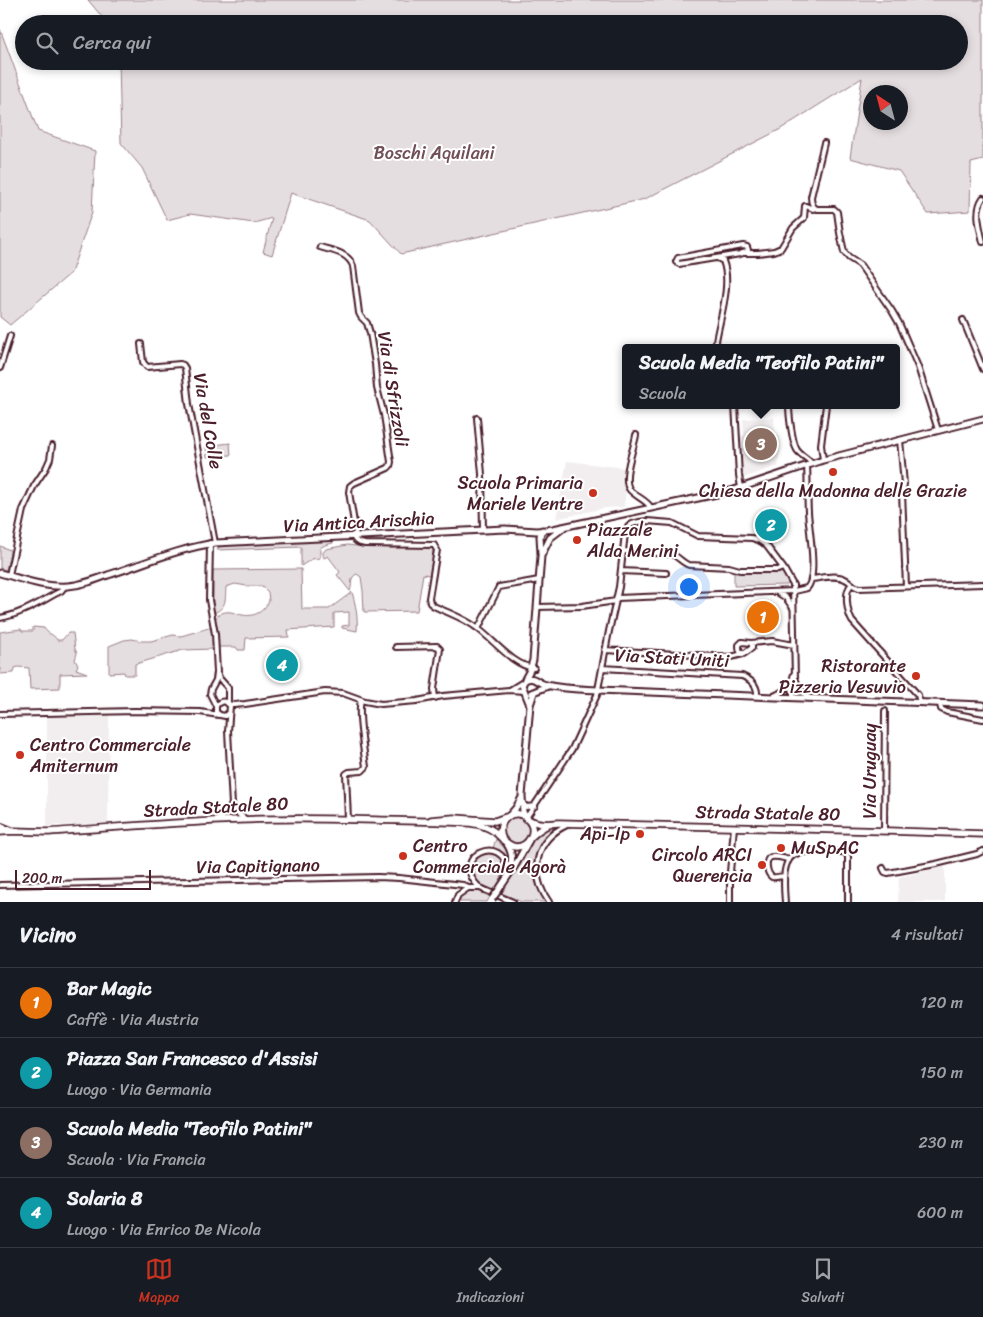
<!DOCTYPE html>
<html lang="it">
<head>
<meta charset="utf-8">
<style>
  :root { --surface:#171b24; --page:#20242c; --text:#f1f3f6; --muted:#9ea1a6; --line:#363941; --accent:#c8321e }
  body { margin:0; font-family:Sriracha,sans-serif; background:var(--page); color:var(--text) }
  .compass { position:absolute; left:863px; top:85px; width:45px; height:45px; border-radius:50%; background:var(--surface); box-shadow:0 2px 8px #0003; rotate:324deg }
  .scale { position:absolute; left:15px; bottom:12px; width:136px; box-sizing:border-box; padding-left:5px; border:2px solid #4a1f2b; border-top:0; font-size:14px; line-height:18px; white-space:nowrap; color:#4a1f2b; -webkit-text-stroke:4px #fff; paint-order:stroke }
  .you { position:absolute; left:688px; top:586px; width:18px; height:18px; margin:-12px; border:4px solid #fff; border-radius:50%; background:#1a73e8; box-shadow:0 0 0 8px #1a73e833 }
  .badge { display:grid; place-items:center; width:32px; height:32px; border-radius:50%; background:var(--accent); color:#fff; font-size:16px; font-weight:700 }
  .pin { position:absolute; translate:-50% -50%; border:2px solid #fff; box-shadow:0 1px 5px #0006 }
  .popup { position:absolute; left:622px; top:344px; width:278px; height:65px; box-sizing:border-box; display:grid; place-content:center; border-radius:5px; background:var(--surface); filter:drop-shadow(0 1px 4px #0005); font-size:16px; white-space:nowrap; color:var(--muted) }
  .popup b { font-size:19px; color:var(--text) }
  .popup::after { content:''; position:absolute; left:50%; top:100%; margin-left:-10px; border:10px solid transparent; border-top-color:var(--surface) }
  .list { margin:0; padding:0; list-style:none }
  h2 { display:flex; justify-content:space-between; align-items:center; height:65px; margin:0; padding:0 20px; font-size:21px }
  h2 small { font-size:16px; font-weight:400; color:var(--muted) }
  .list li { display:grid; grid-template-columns:32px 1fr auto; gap:15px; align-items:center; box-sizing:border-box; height:70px; padding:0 20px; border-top:1px solid var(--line) }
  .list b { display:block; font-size:19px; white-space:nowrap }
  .list p { margin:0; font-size:16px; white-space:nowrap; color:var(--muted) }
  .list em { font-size:16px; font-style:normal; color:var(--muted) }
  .icon { flex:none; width:28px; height:28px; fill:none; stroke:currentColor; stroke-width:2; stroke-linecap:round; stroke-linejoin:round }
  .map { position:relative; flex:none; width:983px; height:902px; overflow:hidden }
  .search { position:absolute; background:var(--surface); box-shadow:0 2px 8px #0003; left:15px; right:15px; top:15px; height:55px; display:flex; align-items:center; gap:12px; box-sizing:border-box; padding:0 18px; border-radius:28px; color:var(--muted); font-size:19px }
  .sheet { height:345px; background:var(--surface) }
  nav { display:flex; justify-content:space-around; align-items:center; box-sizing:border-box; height:70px; border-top:1px solid var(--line); background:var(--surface); font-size:14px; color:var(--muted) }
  nav a { display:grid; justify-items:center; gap:2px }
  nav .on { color:var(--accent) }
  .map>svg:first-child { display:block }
  .built { fill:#f2eeef }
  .green { fill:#e5dee0; stroke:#987e86; fill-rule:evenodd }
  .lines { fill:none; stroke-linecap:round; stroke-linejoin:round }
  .street-casing { stroke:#4a1f2b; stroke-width:8 }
  .secondary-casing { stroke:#4a1f2b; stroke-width:9 }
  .primary-casing { stroke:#4a1f2b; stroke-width:9 }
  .street { stroke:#fff; stroke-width:4 }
  .secondary { stroke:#fff; stroke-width:5 }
  .primary { stroke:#fff; stroke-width:5.5 }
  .secondary-bridge-casing { stroke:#4a1f2b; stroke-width:9; stroke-linecap:butt }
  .secondary-bridge { stroke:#fff; stroke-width:5 }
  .poi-dot { fill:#c8321e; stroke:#fff; stroke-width:2 }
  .labels { text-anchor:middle; stroke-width:4; stroke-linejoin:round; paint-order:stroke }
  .park-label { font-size:18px; fill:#714f58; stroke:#fff }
  .street-label { font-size:18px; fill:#4a1f2b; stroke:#fff }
  .poi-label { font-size:18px; fill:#4a1f2b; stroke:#fff; text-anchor:end }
</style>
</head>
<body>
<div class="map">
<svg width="983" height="902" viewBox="0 0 983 902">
  <rect width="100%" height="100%" fill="#fff"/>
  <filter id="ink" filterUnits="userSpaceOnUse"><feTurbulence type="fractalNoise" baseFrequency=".02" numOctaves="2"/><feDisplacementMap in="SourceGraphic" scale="10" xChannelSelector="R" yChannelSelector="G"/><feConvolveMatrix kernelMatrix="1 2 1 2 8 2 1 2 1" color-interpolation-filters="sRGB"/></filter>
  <g filter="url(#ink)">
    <!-- built -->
    <path class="built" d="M 774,418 L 775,436 L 779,436 L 780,452 L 778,467 L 775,467 L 743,478 L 741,436 L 744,435 L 743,419 Z
      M 567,461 L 625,468 L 624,483 L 626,488 L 624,507 L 605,508 L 556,519 Z
      M 109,714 L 108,824 L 47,826 L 47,716 Z
      M 945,867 L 945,902 L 898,902 L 899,877 Z"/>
    <!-- green -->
    <path class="green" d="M 88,0 L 983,0 L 983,160 L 971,163 L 970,211 L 928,214 L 899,171 L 850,158 L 862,78 L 779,130 L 645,199 L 401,254 L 370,220 L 291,193 L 272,255 L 263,252 L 272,218 L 254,223 L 190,214 L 167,220 L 142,168 L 121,143 L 119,61 L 959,61 L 959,24 L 108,24 ZM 870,92 L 900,92 L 900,122 L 870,122 Z
      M 0,29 L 38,131 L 95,151 L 92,212 L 71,273 L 10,325 L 0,317 Z
      M 230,443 L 231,455 L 207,457 L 206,446 Z
      M 332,540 L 333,543 L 325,545 L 320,548 L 320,558 L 312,559 L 301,566 L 301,547 L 217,550 L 221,545 Z
      M 347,545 L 366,547 L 394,548 L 429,546 L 433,547 L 433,552 L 430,575 L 423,574 L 417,611 L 364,612 L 363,591 L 361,577 L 357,574 C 349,577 353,585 350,591 L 337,575 L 340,572 L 328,556 L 324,558 C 322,554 323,552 326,549 Z
      M 0,546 L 10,550 L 10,554 L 6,570 L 0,568 Z
      M 301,569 L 302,609 L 329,609 L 352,592 C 356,606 358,617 357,631 L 342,628 L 342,626 L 349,625 L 349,612 L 334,613 L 334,627 L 288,630 L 289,637 L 246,638 L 245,650 L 238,650 L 236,647 L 218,647 L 215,618 C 219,615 222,612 226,612 C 230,611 234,613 238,614 C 252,618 262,614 269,601 L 268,592 L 262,586 L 247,586 L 235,584 L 226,587 C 225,600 227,607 214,613 L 213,603 L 213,570 Z
      M 779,571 L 784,571 L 791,581 L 787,585 L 734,586 L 734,573 L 778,573 Z
      M 33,627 L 44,628 C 48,635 53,633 57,640 L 62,640 L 68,633 L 73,633 L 75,649 L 77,653 L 75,660 L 78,665 L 76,669 L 87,673 L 60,674 L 60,688 L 30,689 L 29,668 L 18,667 L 15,668 L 14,673 L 0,674 L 0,632 L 21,629 L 22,631 L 33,631 Z
      M 212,627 L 213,649 L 183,650 L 139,663 L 135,664 L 135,675 L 125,675 L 124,672 L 109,673 L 109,646 L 124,640 L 132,639 L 141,641 L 151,641 L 173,635 L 181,636 Z
      M503 830a13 13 0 1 1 26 0a13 13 0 1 1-26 0Z
      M 555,828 L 545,837 L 545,838 C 532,859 531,882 546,902 L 522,902 L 501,894 L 518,866 L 520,865 L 526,851 L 538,835 L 545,830 Z
      M 496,839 C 502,847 510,850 508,861 L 502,853 L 493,848 Z
      M 489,852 C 515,858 503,875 494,890 C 477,883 464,876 477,856 Z
      M 469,890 L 479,890 L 491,895 L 487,902 L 458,902 L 461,896 Z"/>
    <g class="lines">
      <defs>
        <path id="street" d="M 824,143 L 811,197 C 811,203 812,207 817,209 L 834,209 L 837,212 L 840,233 L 844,252 L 849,258 L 860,265 L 892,311 L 899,323 L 918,367 L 938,430
          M 983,198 C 974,211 980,228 983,242
          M 743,246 L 747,247 L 748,250 L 746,252 L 740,254 L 679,264 L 676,262 L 678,258 Z
          M 320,247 C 332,251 348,252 353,266 L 359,313 L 361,317 L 367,323 L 370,333 L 375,364 L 377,388 L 384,415 L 391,462 L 390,466 L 388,468 L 354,483 L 350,486 L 349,492 L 356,535
          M 745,253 L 758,253 L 774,251 L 781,248 L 793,228 L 804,218 L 805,206 L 806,206 L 813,209 L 815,208
          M 963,320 L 983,369
          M 141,344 L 143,362 L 147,367 L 180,364 L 183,365 L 185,368 L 189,404 L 215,543
          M 717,348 L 716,341 C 720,317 732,284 723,261 L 717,258
          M 0,368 L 10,336
          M 735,405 L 739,475 L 741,488
          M 789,405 C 789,415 792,442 797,450 C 801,456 808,458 812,464
          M 477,418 L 482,474 L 483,530
          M 636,435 C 634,449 621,479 630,490 C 636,497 647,500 651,508
          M 900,440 L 904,484 L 902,493 L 906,586
          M 823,460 L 821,445 L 826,405
          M 353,535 C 354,542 359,543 365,544 L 434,545 L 437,550 L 429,598 L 430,603 L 434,606 C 448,613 464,618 477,628 C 493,639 513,666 534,668
          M 210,543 L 209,600 L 215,634 L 217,672 L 216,680 L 211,689 L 210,694 L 216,706
          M 623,551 L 671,554 C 678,556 682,563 689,565 L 729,567 L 740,570 L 778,570 L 783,568
          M 621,571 L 666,573
          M 9,575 L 23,510 L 34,486 L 46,468 L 50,459 L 52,446
          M 811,579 C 822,578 836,574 845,579 C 852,582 851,586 859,588 L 983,584
          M 851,585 C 844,592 847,612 852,621 L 918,695 L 920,703
          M 777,592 L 786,598 L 793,608
          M 617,598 L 794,591 L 807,588 C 818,577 809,529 808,512 C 807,497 808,481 807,465
          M 537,607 L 582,606 L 616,601
          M 0,618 C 23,614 41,601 61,591 L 65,586
          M 478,629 L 499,587 L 539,580
          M 742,642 L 751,643 L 752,645 L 752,648 L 745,653 C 739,654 739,649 739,645 Z
          M 751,643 L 772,641 L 794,645
          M 396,647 L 437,646 L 440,649 L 434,689 L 435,698
          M 605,650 L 731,657 L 743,654
          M 602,668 L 742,676 C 752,680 758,686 757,696
          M 218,675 L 220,679 L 228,688 L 228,703
          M 791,684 L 794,698
          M 510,690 L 523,682
          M 774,696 C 785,691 791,686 794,674
          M 228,704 L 234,705 L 245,704 L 325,692 L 343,693 L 365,701 L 381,704 L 417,701 L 443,696 L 509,690 L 524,691
          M 940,704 L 941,709 L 947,712 L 983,719
          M 229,712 L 225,716 L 220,715 L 216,712 L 216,706 C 220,700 226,700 230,706 L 228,731 L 232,805 L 237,813 L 244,818
          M 0,714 L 135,711 L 200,712 L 219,715
          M 522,802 L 526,807 L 535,806
          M 526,818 L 572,749 L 597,695 L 609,631 L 619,587 L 625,533 L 628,527 L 632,524 L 639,522 L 647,521 L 672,523 L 698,536 L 752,538 L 760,541 L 766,545 L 784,569 L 793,585 L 795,678 L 799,688 L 809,698
          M 348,819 L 346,774 L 349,772 L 362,771 L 366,767 C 364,750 357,714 361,700
          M 217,820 L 228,812 L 232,804
          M 884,831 L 885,711
          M 883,868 L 885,872 L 888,873 L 936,864 L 977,854 L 983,851
          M 784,876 C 781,876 775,878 772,877 C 767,874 765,862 769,858 C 773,855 785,858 789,860
          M 0,885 L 378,877 L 399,878 L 463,885 L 468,888 L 480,888 L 513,902
          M 480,888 C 446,856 505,831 508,872
          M 455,902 L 458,895 L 468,888
          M 549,902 C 529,874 534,840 567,825
          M 730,902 L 730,872 L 734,827
          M 785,902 C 784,888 780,856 799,853 C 810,850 831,852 843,852 L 846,853 L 848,857 L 848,902"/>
        <path id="secondary" d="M 541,554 L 540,536 L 542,530
          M 0,573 C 22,579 45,588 68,586 C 82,585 95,580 108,575 C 143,564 180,548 215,543 L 505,529 L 537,531 L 553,529 L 731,491 L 823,460 L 983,419
          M 525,679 L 530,670 L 533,660 L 541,556 L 550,538 L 563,528
          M 531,693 L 548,686
          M 530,705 L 522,685 L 525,680 C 534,675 537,683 546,685 C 563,689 581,689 598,690 L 983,705
          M 510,815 L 516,808 L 521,799
          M 526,817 L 523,812 L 522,796 L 530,705 L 534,693
          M 507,844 C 513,854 513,861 508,872
          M 498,891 L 516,864 L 528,842"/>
        <path id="primary" d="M 528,819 C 538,825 548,824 559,823 L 889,831 L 983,834
          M 431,820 L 454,818 L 495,821 L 506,817
          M 0,826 L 10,830
          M 0,832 L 14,831 L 49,832 C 123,827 198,820 273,819 C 307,818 341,819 375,820 C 407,821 438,821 470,823 C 479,824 487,826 495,832 C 502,837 506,846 516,847 C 529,847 538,830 528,820 C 515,804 493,822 503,840
          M 531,837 L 538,831 L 547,825"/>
      </defs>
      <!-- street casing -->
      <use href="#street" class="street-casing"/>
      <!-- secondary casing -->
      <use href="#secondary" class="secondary-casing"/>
      <!-- primary casing -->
      <use href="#primary" class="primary-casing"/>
      <!-- street -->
      <use href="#street" class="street"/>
      <!-- secondary -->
      <use href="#secondary" class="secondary"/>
      <!-- primary -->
      <use href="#primary" class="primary"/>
      <defs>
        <path id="secondary-bridge" d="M 492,899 L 498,891"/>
      </defs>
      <!-- secondary-bridge casing -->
      <use href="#secondary-bridge" class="secondary-bridge-casing"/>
      <!-- secondary-bridge -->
      <use href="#secondary-bridge" class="secondary-bridge"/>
    </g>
  </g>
  <!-- markers -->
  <g class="poi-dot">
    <circle cx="833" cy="472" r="5"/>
    <circle cx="593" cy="493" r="5"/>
    <circle cx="577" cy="540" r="5"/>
    <circle cx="916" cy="676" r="5"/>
    <circle cx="20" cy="755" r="5"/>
    <circle cx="640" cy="834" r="5"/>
    <circle cx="781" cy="848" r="5"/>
    <circle cx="403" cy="856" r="5"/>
    <circle cx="762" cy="865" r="5"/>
  </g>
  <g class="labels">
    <!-- park labels -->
    <g class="park-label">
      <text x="434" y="159">Boschi Aquilani</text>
    </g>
    <!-- street labels -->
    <g class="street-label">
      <text transform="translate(393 389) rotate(81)" y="6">Via di Sfrizzoli</text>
      <text transform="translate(208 421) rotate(80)" y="6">Via del Colle</text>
      <text transform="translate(359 522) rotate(-3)" y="6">Via Antica Arischia</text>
      <text transform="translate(672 658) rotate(3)" y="6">Via Stati Uniti</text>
      <text transform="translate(870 771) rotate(-90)" y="6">Via Uruguay</text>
      <text transform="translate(216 807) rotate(-3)" y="6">Strada Statale 80</text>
      <text transform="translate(768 813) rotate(1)" y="6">Strada Statale 80</text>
      <text transform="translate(258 866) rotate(-1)" y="6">Via Capitignano</text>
    </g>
    <!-- poi labels -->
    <g class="poi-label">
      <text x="583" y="489">Scuola Primaria<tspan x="583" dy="21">Mariele Ventre</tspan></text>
      <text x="833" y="497" text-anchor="middle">Chiesa della Madonna delle Grazie</text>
      <text x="587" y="536" text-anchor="start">Piazzale<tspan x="587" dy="21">Alda Merini</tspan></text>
      <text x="906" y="672">Ristorante<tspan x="906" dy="21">Pizzeria Vesuvio</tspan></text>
      <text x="30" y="751" text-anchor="start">Centro Commerciale<tspan x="30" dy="21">Amiternum</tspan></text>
      <text x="630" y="840">Api-Ip</text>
      <text x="413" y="852" text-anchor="start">Centro<tspan x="413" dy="21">Commerciale Agorà</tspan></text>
      <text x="791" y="854" text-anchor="start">MuSpAC</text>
      <text x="752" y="861">Circolo ARCI<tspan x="752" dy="21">Querencia</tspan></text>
    </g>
  </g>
</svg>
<svg class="compass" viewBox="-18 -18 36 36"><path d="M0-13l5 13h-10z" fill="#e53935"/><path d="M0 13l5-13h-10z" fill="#9ea1a6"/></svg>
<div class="scale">200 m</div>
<div class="you"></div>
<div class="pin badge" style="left:763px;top:617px;background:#e8710a">1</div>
<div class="pin badge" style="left:771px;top:525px;background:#0f9aa8">2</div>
<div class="pin badge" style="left:761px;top:444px;background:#8d6e63">3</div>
<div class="popup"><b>Scuola Media &quot;Teofilo Patini&quot;</b>Scuola</div>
<div class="pin badge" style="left:282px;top:665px;background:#0f9aa8">4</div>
<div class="search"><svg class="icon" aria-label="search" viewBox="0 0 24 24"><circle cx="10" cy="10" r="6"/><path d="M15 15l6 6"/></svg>Cerca qui</div>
</div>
<section class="sheet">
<h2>Vicino<small>4 risultati</small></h2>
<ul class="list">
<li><span class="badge" style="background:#e8710a">1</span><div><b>Bar Magic</b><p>Caffè · Via Austria</p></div><em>120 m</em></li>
<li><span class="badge" style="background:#0f9aa8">2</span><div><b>Piazza San Francesco d'Assisi</b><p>Luogo · Via Germania</p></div><em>150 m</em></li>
<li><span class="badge" style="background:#8d6e63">3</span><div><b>Scuola Media &quot;Teofilo Patini&quot;</b><p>Scuola · Via Francia</p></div><em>230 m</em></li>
<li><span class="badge" style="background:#0f9aa8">4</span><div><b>Solaria 8</b><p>Luogo · Via Enrico De Nicola</p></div><em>600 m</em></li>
</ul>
</section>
<nav>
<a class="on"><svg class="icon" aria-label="map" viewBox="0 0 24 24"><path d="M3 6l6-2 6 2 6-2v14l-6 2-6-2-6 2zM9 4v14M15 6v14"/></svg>Mappa</a>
<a><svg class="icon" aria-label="directions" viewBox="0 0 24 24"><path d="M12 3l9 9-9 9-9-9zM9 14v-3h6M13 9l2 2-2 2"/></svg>Indicazioni</a>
<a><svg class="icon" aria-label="saved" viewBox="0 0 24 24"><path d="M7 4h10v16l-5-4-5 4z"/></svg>Salvati</a>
</nav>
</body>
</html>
